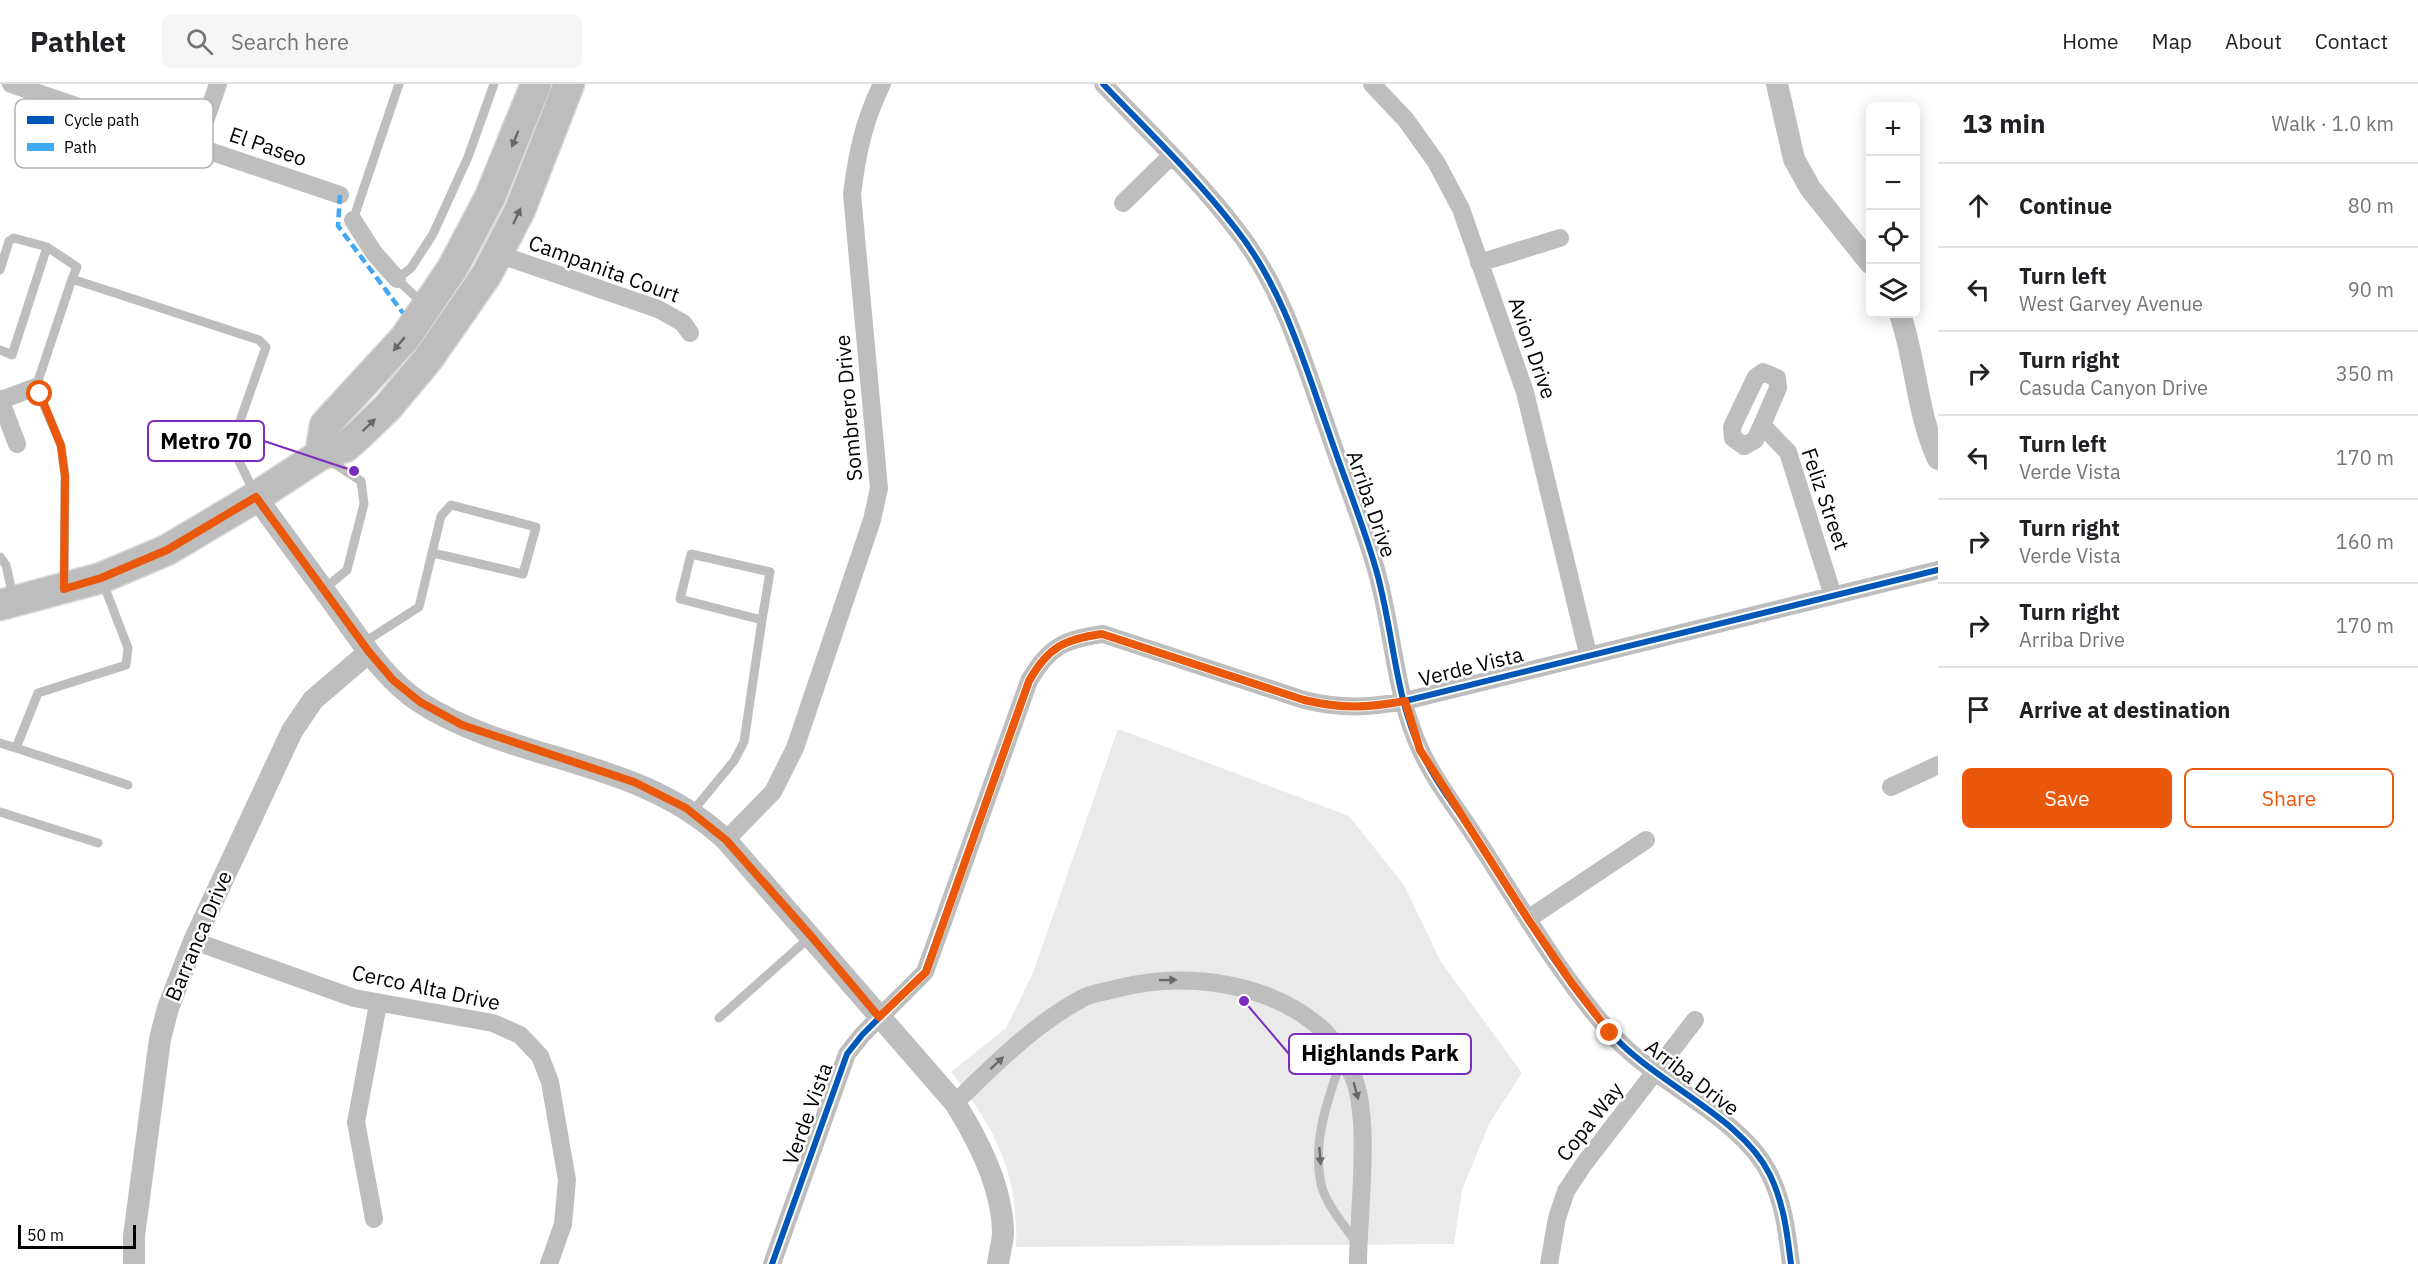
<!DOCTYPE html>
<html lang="en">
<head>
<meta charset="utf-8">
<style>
  :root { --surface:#fff; --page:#f6f6f6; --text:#202124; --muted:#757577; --line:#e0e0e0; --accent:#ea580c }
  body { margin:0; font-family:"IBM Plex Sans",sans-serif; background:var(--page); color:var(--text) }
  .controls { position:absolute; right:18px; top:18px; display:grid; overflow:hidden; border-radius:9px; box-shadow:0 3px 15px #0003 }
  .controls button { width:54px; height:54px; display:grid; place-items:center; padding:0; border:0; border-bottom:2px solid var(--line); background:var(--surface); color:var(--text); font:30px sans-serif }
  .scale { position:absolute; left:18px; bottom:15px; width:118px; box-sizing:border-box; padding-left:6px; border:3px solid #000; border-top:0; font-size:16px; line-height:21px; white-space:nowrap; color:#000; -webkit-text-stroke:4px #fff; paint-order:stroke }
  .stop { position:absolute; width:18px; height:18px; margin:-14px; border:4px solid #ea580c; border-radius:50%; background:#fff }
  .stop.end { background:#ea580c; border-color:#fff; box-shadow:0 2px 6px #0008 }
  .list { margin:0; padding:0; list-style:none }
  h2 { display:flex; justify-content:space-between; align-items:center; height:78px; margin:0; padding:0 24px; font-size:26px }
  h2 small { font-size:20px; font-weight:400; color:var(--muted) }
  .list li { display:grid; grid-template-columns:39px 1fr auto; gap:18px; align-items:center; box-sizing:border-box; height:84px; padding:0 24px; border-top:2px solid var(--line) }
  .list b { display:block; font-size:22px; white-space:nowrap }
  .list p { margin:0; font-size:20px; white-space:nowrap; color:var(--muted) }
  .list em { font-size:20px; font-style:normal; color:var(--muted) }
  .actions { display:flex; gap:12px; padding:18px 24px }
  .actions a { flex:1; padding:14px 0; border:2px solid var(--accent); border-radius:9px; text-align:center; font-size:21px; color:var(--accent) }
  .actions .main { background:var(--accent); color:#fff }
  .icon { flex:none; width:33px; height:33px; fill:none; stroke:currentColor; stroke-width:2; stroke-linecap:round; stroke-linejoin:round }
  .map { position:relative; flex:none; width:1938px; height:1180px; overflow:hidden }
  header { display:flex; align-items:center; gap:36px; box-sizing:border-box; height:84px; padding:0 30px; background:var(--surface); border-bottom:2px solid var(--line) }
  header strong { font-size:28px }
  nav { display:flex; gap:33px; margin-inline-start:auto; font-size:21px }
  .search { width:420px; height:54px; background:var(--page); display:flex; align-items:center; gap:15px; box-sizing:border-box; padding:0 21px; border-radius:9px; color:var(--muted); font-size:22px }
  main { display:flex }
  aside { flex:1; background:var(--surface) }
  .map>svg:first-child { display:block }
  .green { fill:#eaeaea }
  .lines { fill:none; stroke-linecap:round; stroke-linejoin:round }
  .primary-casing { stroke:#dbdbdb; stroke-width:33 }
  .service { stroke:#bebebe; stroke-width:9 }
  .minor { stroke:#bebebe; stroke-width:18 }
  .tertiary { stroke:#bebebe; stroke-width:22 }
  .primary { stroke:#bdbdbd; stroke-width:30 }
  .quiet { stroke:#3fa9f5; stroke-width:4.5; stroke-dasharray:9 4.5; stroke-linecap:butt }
  .cycleway-casing { stroke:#fff; stroke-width:10 }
  .cycleway { stroke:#0057b8; stroke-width:6 }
  .oneway { fill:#686868 }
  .route { stroke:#ea580c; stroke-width:8 }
  .labels { text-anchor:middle; stroke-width:5; stroke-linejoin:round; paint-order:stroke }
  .street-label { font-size:21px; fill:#000; stroke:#fff }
  .key { fill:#fff; stroke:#b2b2b2; stroke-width:1.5 }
  .key-label { font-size:16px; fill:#000 }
  .leader { fill:none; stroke:#7b2cbf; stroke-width:2 }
  .callout-dot { fill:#7b2cbf; stroke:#fff; stroke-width:2 }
  .callout { fill:#fff; stroke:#7b2cbf; stroke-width:2 }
  .callout-label { font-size:22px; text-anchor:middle; font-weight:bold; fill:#000 }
</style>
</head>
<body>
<header>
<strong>Pathlet</strong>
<div class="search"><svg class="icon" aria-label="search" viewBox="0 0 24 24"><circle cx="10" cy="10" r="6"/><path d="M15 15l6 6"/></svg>Search here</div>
<nav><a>Home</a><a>Map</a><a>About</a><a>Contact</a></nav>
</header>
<main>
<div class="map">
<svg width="1938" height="1180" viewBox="0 0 1938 1180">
  <rect width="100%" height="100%" fill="#fff"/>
  <!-- green -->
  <path class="green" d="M 1118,645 L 1349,732 L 1404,801 L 1441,878 L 1522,989 L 1489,1040 L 1462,1106 L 1454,1160 L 1016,1163 C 1019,1089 995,1044 951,988 L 1006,944 L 1033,889 Z"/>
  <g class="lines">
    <defs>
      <path id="primary" d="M 320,371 L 325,341 L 405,254 L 452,185 L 490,113 L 536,0
        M 0,521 L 101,494 L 167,466 L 256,413 L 320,371 L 345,363 L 359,351 L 388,323 L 428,275 L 487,190 L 520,126 L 569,0"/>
    </defs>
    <!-- primary casing -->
    <use href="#primary" class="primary-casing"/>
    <!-- service -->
    <path class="service" d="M 353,136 L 399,0
      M 0,186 L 9,157 L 14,154 L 47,163 L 77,183 L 72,195 L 259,256 L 266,263 L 234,354 L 237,373 L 254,408
      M 423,220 L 397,195 L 411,184 L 433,150 L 468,73 L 494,0
      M 0,266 L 12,271 L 47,163
      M 0,473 L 6,481 L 13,512
      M 64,500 L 65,392 L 61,361 L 36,303 L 72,195
      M 324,505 L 347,486 L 364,420 L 361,397 L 327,375
      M 363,559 L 419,523 L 441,432 L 451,421 L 536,443 L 523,490 L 433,469
      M 0,659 L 16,664 L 38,609 L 126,581 L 128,564 L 102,496
      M 16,664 L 128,701
      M 0,728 L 98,759
      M 692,728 L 734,677 L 744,658 L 762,536 L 680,515 L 691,470 L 770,488 L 762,536
      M 719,934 L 810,853
      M 1342,974 C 1328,1015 1312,1057 1321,1100 C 1326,1121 1345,1142 1357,1160"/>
    <!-- minor -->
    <path class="minor" d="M 11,0 L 340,111
      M 1103,0 C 1148,47 1196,93 1236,145 C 1283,204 1304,279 1329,349 C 1344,394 1362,437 1375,482 C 1393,541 1394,611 1421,667 C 1436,700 1462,731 1481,762 C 1521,824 1560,891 1609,947 C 1653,999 1742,1032 1770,1091 C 1784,1120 1787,1149 1791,1180
      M 1372,0 L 1406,36 L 1436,78 L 1461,125 L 1525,308 L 1588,570
      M 196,63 L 218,0
      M 1123,119 L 1172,71
      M 353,136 L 374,169 L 397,195
      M 498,170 L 658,225 L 683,239 L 690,249
      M 1479,179 L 1560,154
      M 0,315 L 17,360
      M 1,316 L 36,303
      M 1762,341 L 1755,356 L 1744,362 L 1733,354 L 1732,343 L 1756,293 L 1763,288 L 1777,294 L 1778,304 L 1762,341 L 1788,368 L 1833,512
      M 1891,703 L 1938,681
      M 726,756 L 773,708 L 795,664 L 872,436 L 879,404 L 852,110 C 857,70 864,36 882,0
      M 1528,835 L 1646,756
      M 194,857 L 354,914 L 493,939 L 520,951 L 540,972 L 550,998 L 567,1096 L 563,1140 L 549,1180
      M 955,1019 C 994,981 1032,942 1081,915 C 1091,909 1104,908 1115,905 C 1184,887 1271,897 1325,948 C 1335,958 1345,977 1352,990 C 1372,1032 1358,1131 1358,1180
      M 374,1135 L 356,1038 L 378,920
      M 772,1180 L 847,970 L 862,951 L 925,888 L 1029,597 C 1048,563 1065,555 1103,550 L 1304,616 C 1342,625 1367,624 1405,617 L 1938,486
      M 1549,1180 L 1557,1134 L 1566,1107 L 1584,1080 L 1695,936"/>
    <!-- tertiary -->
    <path class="tertiary" d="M 1777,0 L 1794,75 L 1810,104 L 1870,179
      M 1900,230 C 1916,277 1917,330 1938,375
      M 256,413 C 283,450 310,487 337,524 C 361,557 385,596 421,619 C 517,680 638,673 726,756 L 955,1019 C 978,1056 1002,1102 1003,1148 C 1003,1158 999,1170 998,1180
      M 134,1180 L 134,1152 L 160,955 L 168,924 L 194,857 L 292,647 L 313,616 L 369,568"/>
    <!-- primary -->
    <use href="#primary" class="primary"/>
    <!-- quiet -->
    <path class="quiet" d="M 340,111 L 338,142 L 403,229"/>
    <defs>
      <path id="cycleway" d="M 1103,0 C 1148,47 1196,93 1236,145 C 1283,204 1304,279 1329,349 C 1344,394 1362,437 1375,482 C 1393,541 1394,611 1421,667 C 1436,700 1462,731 1481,762 C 1521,824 1560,891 1609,947 C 1653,999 1742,1032 1770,1091 C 1784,1120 1787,1149 1791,1180
        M 772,1180 L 847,970 L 862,951 L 925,888 L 1029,597 C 1048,563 1065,555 1103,550 L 1304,616 C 1342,625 1367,624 1405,617 L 1938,486"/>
    </defs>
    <!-- cycleway casing -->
    <use href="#cycleway" class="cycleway-casing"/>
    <!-- cycleway -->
    <use href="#cycleway" class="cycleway"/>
  </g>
  <!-- one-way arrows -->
  <defs><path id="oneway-solid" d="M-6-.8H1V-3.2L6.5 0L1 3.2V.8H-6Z" transform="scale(1.5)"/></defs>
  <g class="oneway">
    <use href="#oneway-solid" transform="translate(515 55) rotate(112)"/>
    <use href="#oneway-solid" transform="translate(517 132) rotate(-65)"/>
    <use href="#oneway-solid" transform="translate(399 260) rotate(130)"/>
    <use href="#oneway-solid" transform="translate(369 341) rotate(-44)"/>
    <use href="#oneway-solid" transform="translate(1168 896) rotate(-1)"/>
    <use href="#oneway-solid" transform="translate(997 979) rotate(-43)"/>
    <use href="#oneway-solid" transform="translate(1356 1007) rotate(75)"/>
    <use href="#oneway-solid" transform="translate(1320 1072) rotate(86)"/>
  </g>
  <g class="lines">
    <!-- route -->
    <path class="route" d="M 40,310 L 61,362 L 65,392 L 64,505 L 101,494 L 167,466 L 256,413 L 369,568 L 393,596 L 420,618 L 462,641 L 634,698 L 686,724 L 726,756 L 811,852 L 879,933 L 926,888 L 1029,597 C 1048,563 1065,555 1102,550 L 1304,616 C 1342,625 1367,624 1405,617 L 1420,666 L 1528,835 L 1571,898 L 1610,949"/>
  </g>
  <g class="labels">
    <!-- street labels -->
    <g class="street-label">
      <text transform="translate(268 63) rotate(19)" y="7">El Paseo</text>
      <text transform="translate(604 185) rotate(20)" y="7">Campanita Court</text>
      <text transform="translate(1532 264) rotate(71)" y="7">Avion Drive</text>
      <text transform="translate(849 324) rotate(-95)" y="7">Sombrero Drive</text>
      <text transform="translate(1825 415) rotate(71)" y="7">Feliz Street</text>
      <text transform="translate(1371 420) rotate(71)" y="7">Arriba Drive</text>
      <text transform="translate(1471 583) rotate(-14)" y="7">Verde Vista</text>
      <text transform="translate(199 852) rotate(-67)" y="7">Barranca Drive</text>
      <text transform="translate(426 904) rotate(12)" y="7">Cerco Alta Drive</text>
      <text transform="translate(1692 994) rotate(37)" y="7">Arriba Drive</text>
      <text transform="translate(808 1030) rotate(-70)" y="7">Verde Vista</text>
      <text transform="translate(1590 1038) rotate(-52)" y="7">Copa Way</text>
    </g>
  </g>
  <!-- legend -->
  <rect x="15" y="15" width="198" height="69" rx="9" class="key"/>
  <rect x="27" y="32" width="27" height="8" fill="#0057b8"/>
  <rect x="27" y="59" width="27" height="8" fill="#3fa9f5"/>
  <g class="key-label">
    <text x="64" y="42">Cycle path</text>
    <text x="64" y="69">Path</text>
  </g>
  <!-- callouts -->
  <path class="leader" d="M354 387L264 357M1244 917L1289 970"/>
  <g class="callout-dot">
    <circle cx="354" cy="387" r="6"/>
    <circle cx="1244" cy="917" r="6"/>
  </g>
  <g class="callout">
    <rect x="148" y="337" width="116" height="40" rx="6"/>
    <rect x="1289" y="950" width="182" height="40" rx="6"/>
  </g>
  <g class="callout-label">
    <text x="206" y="365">Metro 70</text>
    <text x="1380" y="977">Highlands Park</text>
  </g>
</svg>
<div class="controls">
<button>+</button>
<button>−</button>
<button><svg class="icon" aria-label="locate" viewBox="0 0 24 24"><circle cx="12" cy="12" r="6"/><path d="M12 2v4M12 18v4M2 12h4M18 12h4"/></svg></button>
<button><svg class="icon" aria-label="layers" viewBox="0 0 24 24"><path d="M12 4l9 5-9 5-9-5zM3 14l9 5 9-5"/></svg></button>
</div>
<div class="scale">50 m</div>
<div class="stop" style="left:40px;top:310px"></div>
<div class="stop end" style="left:1610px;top:949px"></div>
</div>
<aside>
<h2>13 min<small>Walk · 1.0 km</small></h2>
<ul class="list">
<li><svg class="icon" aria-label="ahead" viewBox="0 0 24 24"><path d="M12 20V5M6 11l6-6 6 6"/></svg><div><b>Continue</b></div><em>80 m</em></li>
<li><svg class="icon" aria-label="left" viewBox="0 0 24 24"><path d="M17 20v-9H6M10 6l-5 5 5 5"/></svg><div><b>Turn left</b><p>West Garvey Avenue</p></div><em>90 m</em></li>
<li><svg class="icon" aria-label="right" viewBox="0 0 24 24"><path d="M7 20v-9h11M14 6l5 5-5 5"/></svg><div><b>Turn right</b><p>Casuda Canyon Drive</p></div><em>350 m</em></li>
<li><svg class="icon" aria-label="left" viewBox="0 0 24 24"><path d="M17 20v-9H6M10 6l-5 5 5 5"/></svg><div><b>Turn left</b><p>Verde Vista</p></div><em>170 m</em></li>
<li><svg class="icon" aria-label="right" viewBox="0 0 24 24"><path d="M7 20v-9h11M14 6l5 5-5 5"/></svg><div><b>Turn right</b><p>Verde Vista</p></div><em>160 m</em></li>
<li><svg class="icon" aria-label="right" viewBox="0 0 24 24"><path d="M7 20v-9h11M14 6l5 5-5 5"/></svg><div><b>Turn right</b><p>Arriba Drive</p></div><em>170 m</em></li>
<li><svg class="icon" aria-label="arrive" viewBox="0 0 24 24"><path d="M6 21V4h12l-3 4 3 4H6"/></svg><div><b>Arrive at destination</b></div></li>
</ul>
<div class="actions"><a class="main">Save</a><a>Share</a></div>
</aside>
</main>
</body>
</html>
